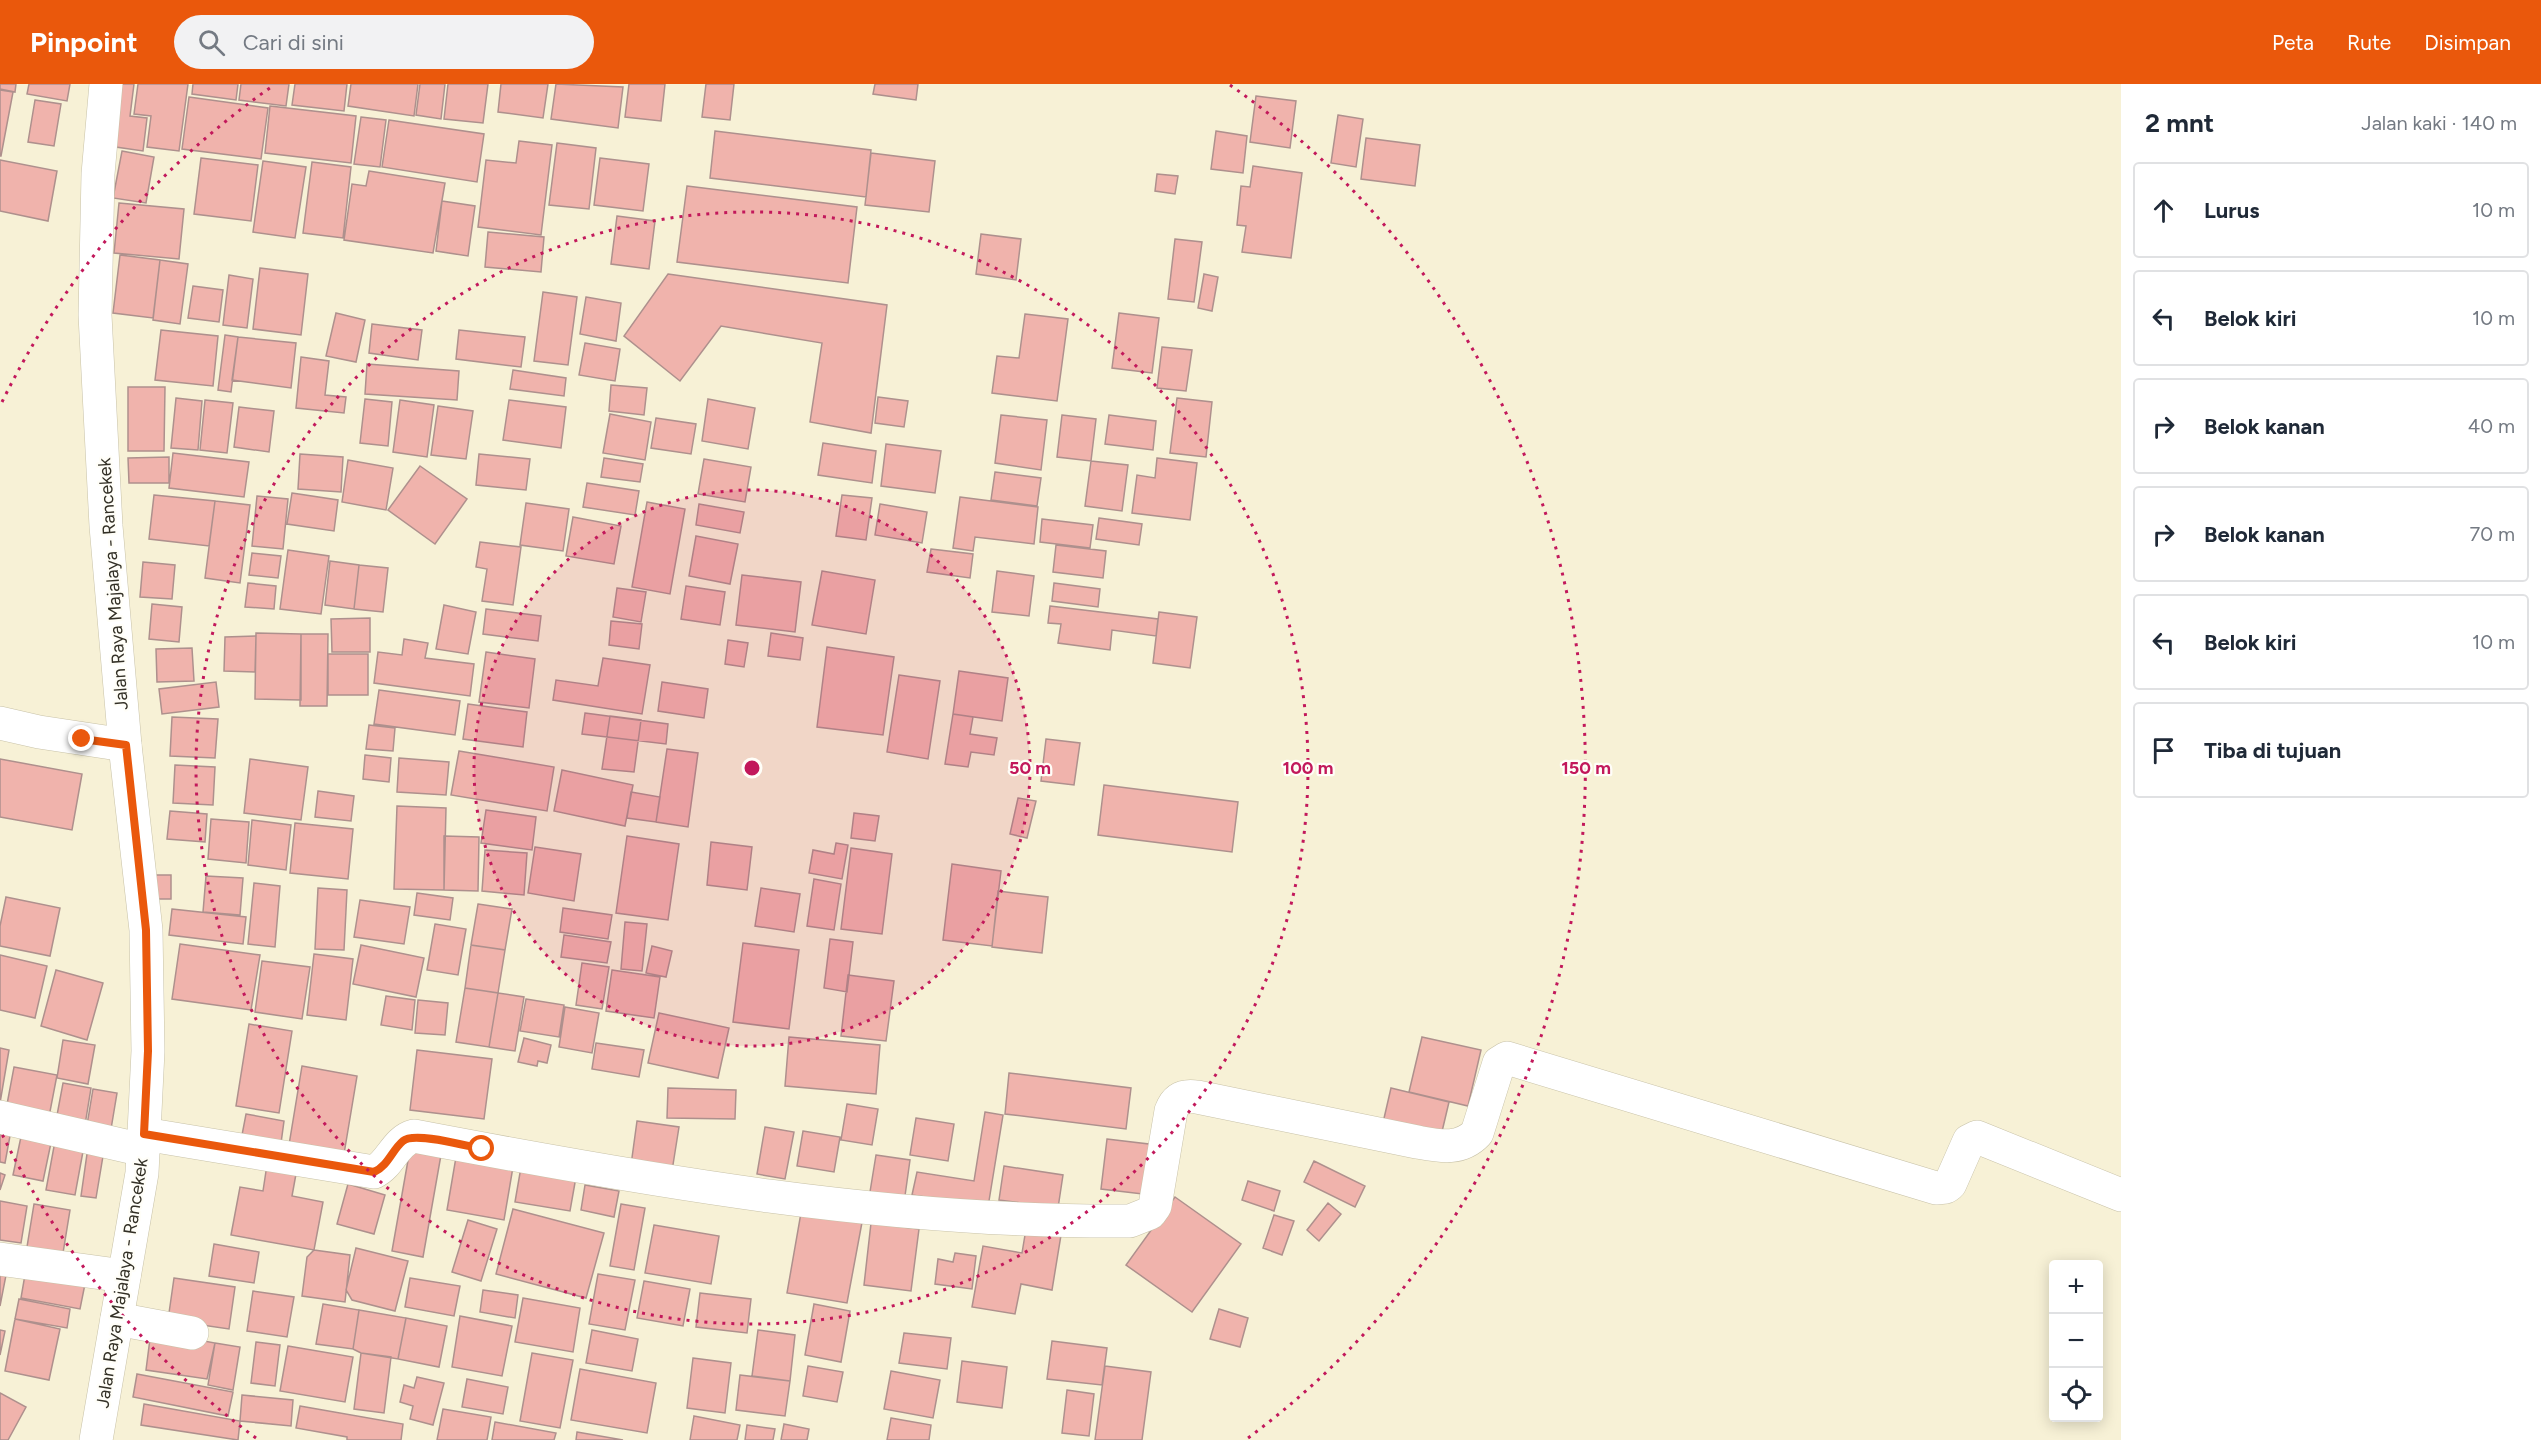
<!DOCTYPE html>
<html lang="id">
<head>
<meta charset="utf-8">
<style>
  :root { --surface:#fff; --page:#f2f2f3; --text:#1f2937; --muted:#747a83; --line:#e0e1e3; --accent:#ea580c }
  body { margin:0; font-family:Figtree,sans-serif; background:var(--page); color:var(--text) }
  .controls { position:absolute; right:18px; bottom:18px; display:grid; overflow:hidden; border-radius:6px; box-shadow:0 3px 15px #0003 }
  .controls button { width:54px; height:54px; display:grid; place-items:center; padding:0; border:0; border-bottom:2px solid var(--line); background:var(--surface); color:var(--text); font:30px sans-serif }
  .stop { position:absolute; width:18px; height:18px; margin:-14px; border:4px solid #ea580c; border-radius:50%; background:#fff }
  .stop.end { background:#ea580c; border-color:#fff; box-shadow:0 2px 6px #0008 }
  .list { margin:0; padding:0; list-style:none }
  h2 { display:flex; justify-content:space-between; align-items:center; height:78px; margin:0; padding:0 24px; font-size:26px }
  h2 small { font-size:20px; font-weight:400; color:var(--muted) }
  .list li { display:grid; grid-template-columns:39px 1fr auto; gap:18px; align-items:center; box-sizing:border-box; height:96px; margin:0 12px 12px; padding:0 12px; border:2px solid var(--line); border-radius:6px }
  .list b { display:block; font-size:22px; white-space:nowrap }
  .list em { font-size:20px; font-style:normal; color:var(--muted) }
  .icon { flex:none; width:33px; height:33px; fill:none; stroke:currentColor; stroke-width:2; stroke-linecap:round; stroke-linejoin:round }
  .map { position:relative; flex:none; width:2121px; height:1356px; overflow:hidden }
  header { display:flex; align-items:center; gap:36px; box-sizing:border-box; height:84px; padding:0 30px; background:var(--accent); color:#fff }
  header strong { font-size:28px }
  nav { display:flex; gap:33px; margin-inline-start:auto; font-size:21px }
  .search { width:420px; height:54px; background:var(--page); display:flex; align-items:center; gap:15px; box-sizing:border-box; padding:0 21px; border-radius:33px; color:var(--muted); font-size:22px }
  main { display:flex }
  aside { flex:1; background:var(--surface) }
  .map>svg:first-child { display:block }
  .building { fill:#f0b3ac; stroke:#ae908d; stroke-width:1.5 }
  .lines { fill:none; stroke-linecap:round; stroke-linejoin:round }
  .street-casing { stroke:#c8c2a8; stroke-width:34 }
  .secondary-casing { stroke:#c8c2a8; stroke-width:34 }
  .street { stroke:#fff; stroke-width:33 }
  .secondary { stroke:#fff; stroke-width:33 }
  .route { stroke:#ea580c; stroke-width:8 }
  .ring { fill:none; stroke:#c2185b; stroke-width:3; stroke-dasharray:3 6 }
  .labels { text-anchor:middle; stroke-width:4.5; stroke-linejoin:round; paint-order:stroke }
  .street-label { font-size:18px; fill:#333026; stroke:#fffef8 }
  .centre { fill:#c2185b; stroke:#fffef8; stroke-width:3 }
  .ring-label { font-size:18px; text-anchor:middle; font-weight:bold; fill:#c2185b; stroke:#fffef8; stroke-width:4.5; stroke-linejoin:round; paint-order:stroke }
</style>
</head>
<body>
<header>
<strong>Pinpoint</strong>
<div class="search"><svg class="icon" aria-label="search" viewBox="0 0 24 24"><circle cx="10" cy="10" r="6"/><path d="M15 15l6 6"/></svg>Cari di sini</div>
<nav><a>Peta</a><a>Rute</a><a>Disimpan</a></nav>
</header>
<main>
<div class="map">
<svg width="2121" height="1356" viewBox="0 0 2121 1356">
  <rect width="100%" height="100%" fill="#f7f1d6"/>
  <!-- building -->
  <path class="building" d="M 0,0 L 16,0 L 15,8 L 0,5 Z
    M 29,0 L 70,0 L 67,17 L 27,10 Z
    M 117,0 L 134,0 L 130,32 L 147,34 L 143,67 L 109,62 Z
    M 138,0 L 188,0 L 179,67 L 147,63 L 151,32 L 134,30 Z
    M 193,0 L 238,0 L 236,16 L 192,10 Z
    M 241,0 L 289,0 L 286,22 L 239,16 Z
    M 295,0 L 347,0 L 344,27 L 292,21 Z
    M 351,0 L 418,0 L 414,32 L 348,22 Z
    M 420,0 L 445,0 L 441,35 L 416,31 Z
    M 448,0 L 488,0 L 483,39 L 444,35 Z
    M 501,0 L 548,0 L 543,34 L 498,28 Z
    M 556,0 L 623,3 L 618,44 L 551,35 Z
    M 629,0 L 665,0 L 661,37 L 625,33 Z
    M 706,0 L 734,0 L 730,36 L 702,33 Z
    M 875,0 L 918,0 L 916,16 L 873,10 Z
    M 0,6 L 13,8 L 1,72 L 0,72 Z
    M 1256,12 L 1296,17 L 1290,64 L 1250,58 Z
    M 189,13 L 268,24 L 261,75 L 182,65 Z
    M 35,16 L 61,20 L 54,62 L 28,58 Z
    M 270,22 L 356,32 L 351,79 L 265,69 Z
    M 1338,31 L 1363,35 L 1356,83 L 1331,79 Z
    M 361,33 L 386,36 L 380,83 L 354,80 Z
    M 389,36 L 484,50 L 477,98 L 382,83 Z
    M 715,47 L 871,66 L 866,113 L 710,94 Z
    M 1216,47 L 1247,52 L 1243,89 L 1211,85 Z
    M 1366,54 L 1420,61 L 1415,102 L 1361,95 Z
    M 519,57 L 552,61 L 541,151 L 478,143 L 486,76 L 516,79 Z
    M 557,59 L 596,64 L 589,125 L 549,121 Z
    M 122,67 L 154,73 L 146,119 L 113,114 Z
    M 871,69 L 935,77 L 929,128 L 865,121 Z
    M 201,74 L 258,81 L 251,137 L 194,130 Z
    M 600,74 L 649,80 L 643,127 L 594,121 Z
    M 0,76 L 57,87 L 48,137 L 0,127 Z
    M 263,77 L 306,83 L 295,154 L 253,148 Z
    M 312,78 L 351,83 L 343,154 L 303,149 Z
    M 1253,82 L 1302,89 L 1291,174 L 1242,168 L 1246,142 L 1237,141 L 1241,102 L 1250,103 Z
    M 369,87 L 445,99 L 433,169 L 344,156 L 352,100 L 366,102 Z
    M 1157,90 L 1178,92 L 1175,110 L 1155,107 Z
    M 687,102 L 857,123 L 848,199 L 677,178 Z
    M 442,117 L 475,122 L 468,172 L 436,167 Z
    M 119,119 L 184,125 L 179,175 L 114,169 Z
    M 617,132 L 655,137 L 649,185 L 611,180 Z
    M 488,148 L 544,153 L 541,188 L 485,183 Z
    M 981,150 L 1021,155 L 1016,196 L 976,190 Z
    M 1175,155 L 1202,158 L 1194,218 L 1168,215 Z
    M 120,171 L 160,176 L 153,234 L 113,229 Z
    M 160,176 L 188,180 L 180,240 L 153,236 Z
    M 260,184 L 308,190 L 301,251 L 253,245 Z
    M 668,190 L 887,221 L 871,349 L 810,338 L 822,259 L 721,242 L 680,297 L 624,252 Z
    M 1204,190 L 1218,193 L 1212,227 L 1198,224 Z
    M 229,191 L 253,195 L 247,244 L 223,241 Z
    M 193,202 L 223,206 L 219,238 L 188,234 Z
    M 543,208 L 577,213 L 568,281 L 534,277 Z
    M 586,213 L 621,219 L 616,257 L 580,250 Z
    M 336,229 L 365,236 L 356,278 L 326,272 Z
    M 1119,229 L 1159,234 L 1152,289 L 1112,284 Z
    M 1025,230 L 1068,235 L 1057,317 L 992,309 L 997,272 L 1019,274 Z
    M 372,240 L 422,246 L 418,276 L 369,269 Z
    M 161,246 L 218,252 L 213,302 L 155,296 Z
    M 459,246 L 525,253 L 521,283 L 456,275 Z
    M 225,251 L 238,253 L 231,308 L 218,306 Z
    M 238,253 L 296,259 L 291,304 L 232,296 Z
    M 585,259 L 620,265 L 615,297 L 579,291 Z
    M 1162,263 L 1192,266 L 1186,307 L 1157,304 Z
    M 301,273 L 329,277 L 325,311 L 346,313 L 344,329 L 296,324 Z
    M 367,280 L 459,287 L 457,316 L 365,310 Z
    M 513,286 L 566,294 L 564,312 L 510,305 Z
    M 611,301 L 647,304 L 644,331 L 609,327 Z
    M 128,303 L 165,303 L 164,367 L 128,367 Z
    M 878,313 L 908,317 L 904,343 L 875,339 Z
    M 176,314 L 202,317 L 198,366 L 171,364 Z
    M 1177,314 L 1212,318 L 1206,373 L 1170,369 Z
    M 365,315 L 392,318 L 388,362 L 360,359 Z
    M 708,315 L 755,324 L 748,365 L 702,357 Z
    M 205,316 L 233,319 L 227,369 L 200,366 Z
    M 400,316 L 434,321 L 427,373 L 393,368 Z
    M 509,316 L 566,323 L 561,364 L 503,356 Z
    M 438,322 L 473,327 L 466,375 L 431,371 Z
    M 239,323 L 274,327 L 269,368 L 234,363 Z
    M 610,330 L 651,338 L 645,376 L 603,369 Z
    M 1001,331 L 1047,336 L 1041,386 L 995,379 Z
    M 1062,331 L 1096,335 L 1091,377 L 1057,373 Z
    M 1109,331 L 1156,337 L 1153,366 L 1105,360 Z
    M 656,334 L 696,340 L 691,370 L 651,364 Z
    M 823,359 L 876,367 L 872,399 L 818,391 Z
    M 886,360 L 941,367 L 935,409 L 881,402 Z
    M 173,369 L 249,378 L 244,413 L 169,404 Z
    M 300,370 L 343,373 L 341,408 L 298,405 Z
    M 479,370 L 530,375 L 526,406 L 476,401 Z
    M 169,373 L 169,399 L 129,399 L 128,374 Z
    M 604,374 L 643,380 L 640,398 L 601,393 Z
    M 1157,374 L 1197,379 L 1190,436 L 1132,429 L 1137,391 L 1155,394 Z
    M 704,375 L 751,383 L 745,418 L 698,410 Z
    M 348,376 L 393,384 L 386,426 L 342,418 Z
    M 1091,377 L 1128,381 L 1122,427 L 1085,422 Z
    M 420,382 L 467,415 L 435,460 L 388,426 Z
    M 995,388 L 1041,394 L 1037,422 L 991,416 Z
    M 587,399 L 639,407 L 635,431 L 583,423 Z
    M 292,409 L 338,416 L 334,447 L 287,440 Z
    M 154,411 L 215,417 L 209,462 L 149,455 Z
    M 842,411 L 872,414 L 866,456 L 836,452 Z
    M 257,412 L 288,415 L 283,465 L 252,462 Z
    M 960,413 L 1038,423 L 1034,460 L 975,453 L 973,467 L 953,464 Z
    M 215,417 L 250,421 L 240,499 L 205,494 Z
    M 647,418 L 685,425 L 670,510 L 632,503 Z
    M 526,419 L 569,425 L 563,467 L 520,461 Z
    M 699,420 L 744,428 L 740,449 L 696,441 Z
    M 880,420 L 927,428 L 922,459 L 875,451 Z
    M 573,433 L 621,442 L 614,480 L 566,472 Z
    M 1099,434 L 1142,440 L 1139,461 L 1096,455 Z
    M 1042,435 L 1093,441 L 1090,464 L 1040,458 Z
    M 696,452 L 738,460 L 730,500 L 689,492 Z
    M 480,458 L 521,463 L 513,521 L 482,517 L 487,485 L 476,483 Z
    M 1056,461 L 1106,467 L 1103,494 L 1053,488 Z
    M 931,465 L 973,470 L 970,494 L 927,488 Z
    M 288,466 L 329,472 L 321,530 L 280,525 Z
    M 252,469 L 281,472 L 278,494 L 249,491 Z
    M 330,477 L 359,481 L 354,525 L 325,521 Z
    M 143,478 L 175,481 L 172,515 L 140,513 Z
    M 359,481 L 388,484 L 383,528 L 354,525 Z
    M 822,487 L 875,496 L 866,550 L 812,541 Z
    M 997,487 L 1034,492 L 1029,532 L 992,528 Z
    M 742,491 L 801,498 L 795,548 L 736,541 Z
    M 248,499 L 276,502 L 274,525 L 245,523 Z
    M 1054,499 L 1100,505 L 1098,523 L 1052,517 Z
    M 686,502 L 725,508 L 720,541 L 681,535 Z
    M 617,504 L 646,508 L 641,538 L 613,533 Z
    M 152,520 L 182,523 L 179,558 L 149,555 Z
    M 444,521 L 476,528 L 468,570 L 436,565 Z
    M 1050,522 L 1158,535 L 1156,552 L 1112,546 L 1110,566 L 1058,559 L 1061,540 L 1048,539 Z
    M 486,525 L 541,532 L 538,557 L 483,550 Z
    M 1159,528 L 1197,533 L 1190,584 L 1153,579 Z
    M 370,534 L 370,568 L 332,568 L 331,535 Z
    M 611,537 L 642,540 L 639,565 L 609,561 Z
    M 256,549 L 301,550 L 301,616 L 255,615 Z
    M 771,549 L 803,554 L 800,576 L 768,572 Z
    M 301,550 L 328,550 L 327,622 L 300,622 Z
    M 256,552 L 255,588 L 224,587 L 225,553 Z
    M 404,555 L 428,559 L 425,574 L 474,580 L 470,612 L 374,599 L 378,568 L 402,571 Z
    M 728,556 L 748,559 L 744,583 L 725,580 Z
    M 827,563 L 894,573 L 883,651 L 817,643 Z
    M 192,564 L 194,597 L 157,598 L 156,565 Z
    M 486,568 L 535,575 L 529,624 L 479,618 Z
    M 328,570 L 368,570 L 368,611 L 328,611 Z
    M 603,574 L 650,581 L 642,630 L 553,616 L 556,596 L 598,602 Z
    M 959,587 L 1008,594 L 1002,637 L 953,630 Z
    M 899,591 L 940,597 L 928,675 L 887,668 Z
    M 216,598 L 219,623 L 162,630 L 159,605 Z
    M 662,598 L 708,605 L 704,634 L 658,627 Z
    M 379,606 L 460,617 L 455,651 L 374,640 Z
    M 468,620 L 527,628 L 523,663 L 463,655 Z
    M 585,629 L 668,640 L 666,660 L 582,650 Z
    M 953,630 L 973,633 L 970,650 L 997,654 L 994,671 L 971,668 L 968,683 L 945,680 Z
    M 610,632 L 641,636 L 634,688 L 602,685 Z
    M 172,633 L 218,635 L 215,674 L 170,672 Z
    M 369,641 L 395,644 L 393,667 L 366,665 Z
    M 1046,655 L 1080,659 L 1074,701 L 1041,697 Z
    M 667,665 L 698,669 L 688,743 L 656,738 Z
    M 459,667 L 554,683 L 547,727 L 451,711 Z
    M 365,671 L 391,674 L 389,698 L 363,695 Z
    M 399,674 L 449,678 L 446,711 L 397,708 Z
    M 0,675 L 82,690 L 72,746 L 0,733 Z
    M 250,675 L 308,683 L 301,736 L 244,729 Z
    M 175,681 L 215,683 L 213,721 L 173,719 Z
    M 562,686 L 633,701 L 625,742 L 554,727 Z
    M 1104,701 L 1238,718 L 1232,768 L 1098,751 Z
    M 318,707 L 354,712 L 351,737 L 315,733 Z
    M 631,708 L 660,713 L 656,738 L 627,734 Z
    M 1018,714 L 1036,717 L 1027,754 L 1010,750 Z
    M 397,722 L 446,724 L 444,806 L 394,805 Z
    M 486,726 L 536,733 L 532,766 L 481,759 Z
    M 170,727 L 207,730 L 205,758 L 167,755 Z
    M 854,729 L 879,732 L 875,757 L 851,754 Z
    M 211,735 L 249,738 L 246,779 L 208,775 Z
    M 252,736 L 291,741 L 286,786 L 248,781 Z
    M 295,739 L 353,745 L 348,795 L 290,789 Z
    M 444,752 L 479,753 L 478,807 L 444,806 Z
    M 627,752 L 679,760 L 668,836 L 616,829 Z
    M 711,758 L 752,763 L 747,806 L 707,801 Z
    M 836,759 L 848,761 L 842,795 L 809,789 L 813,766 L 834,770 Z
    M 535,763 L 581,770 L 574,817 L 528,809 Z
    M 851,764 L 892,770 L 882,850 L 841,845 Z
    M 485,766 L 527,769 L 524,811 L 482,807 Z
    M 952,780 L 1001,787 L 992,862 L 943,856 Z
    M 155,791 L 171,791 L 171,815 L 155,815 Z
    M 206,792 L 243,794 L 240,831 L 203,828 Z
    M 814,795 L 841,800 L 834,846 L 807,842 Z
    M 254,799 L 280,802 L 275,863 L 248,860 Z
    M 318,804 L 347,806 L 344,866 L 315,865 Z
    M 761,804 L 800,810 L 794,848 L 755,842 Z
    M 998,807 L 1048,813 L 1042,869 L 992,863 Z
    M 417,809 L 453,814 L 450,836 L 414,831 Z
    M 6,813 L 60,824 L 50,872 L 0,862 L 0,842 Z
    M 360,816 L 410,823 L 404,860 L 354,853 Z
    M 478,820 L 512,825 L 505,866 L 471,861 Z
    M 563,824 L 612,831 L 608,855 L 560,848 Z
    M 172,825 L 246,833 L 243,860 L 169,851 Z
    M 625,838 L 647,840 L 642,887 L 621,885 Z
    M 435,840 L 466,845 L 458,891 L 427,886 Z
    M 564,851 L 611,858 L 607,879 L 561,873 Z
    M 830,855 L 853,858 L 847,908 L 824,904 Z
    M 743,859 L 799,866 L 789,945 L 733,938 Z
    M 180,860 L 260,871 L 251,926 L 172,915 Z
    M 361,861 L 424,874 L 416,913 L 353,900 Z
    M 471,861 L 505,866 L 498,909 L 465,904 Z
    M 652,862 L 672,867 L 666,893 L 646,889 Z
    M 314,870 L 353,875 L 346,936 L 307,931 Z
    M 0,871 L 47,882 L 35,934 L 0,926 Z
    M 262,877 L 310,883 L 302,935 L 255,928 Z
    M 582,879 L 609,883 L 602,925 L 576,921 Z
    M 56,886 L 103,899 L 87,956 L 41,942 Z
    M 612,886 L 660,893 L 654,934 L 606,927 Z
    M 848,891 L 894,897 L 886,957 L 841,952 Z
    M 465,904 L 498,909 L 489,963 L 456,958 Z
    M 498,909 L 524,913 L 515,967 L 489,963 Z
    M 386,912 L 415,916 L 412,946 L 381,941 Z
    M 526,915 L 564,921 L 559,953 L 520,947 Z
    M 418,916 L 448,919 L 445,951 L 415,949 Z
    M 565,923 L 599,929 L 592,969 L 559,963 Z
    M 659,929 L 729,944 L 718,994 L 648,979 Z
    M 249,940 L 292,947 L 279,1029 L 236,1022 Z
    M 789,953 L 880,961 L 876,1010 L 785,1002 Z
    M 1422,953 L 1481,966 L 1468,1022 L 1409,1008 Z
    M 524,954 L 551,961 L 547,979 L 538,977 L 537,982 L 518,978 Z
    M 63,956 L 95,961 L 88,1000 L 57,994 Z
    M 596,959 L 644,966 L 639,993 L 592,985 Z
    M 0,964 L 9,966 L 0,1019 Z
    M 417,966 L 492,975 L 484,1035 L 410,1026 Z
    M 302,982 L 357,992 L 344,1070 L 289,1061 Z
    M 14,983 L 57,991 L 48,1038 L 5,1031 Z
    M 1009,989 L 1131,1004 L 1126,1045 L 1005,1030 Z
    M 63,999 L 91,1004 L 84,1047 L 55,1042 Z
    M 668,1004 L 736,1006 L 735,1035 L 667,1034 Z
    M 1391,1004 L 1449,1018 L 1440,1056 L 1382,1043 Z
    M 93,1005 L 117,1009 L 110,1051 L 86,1047 Z
    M 847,1020 L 878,1025 L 872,1061 L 841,1056 Z
    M 985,1028 L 1003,1031 L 988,1123 L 912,1111 L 917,1088 L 974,1097 Z
    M 246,1030 L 284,1037 L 281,1059 L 242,1051 Z
    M 916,1034 L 954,1040 L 948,1077 L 910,1071 Z
    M 637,1037 L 679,1043 L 672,1087 L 631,1081 Z
    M 0,1038 L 12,1041 L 5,1079 L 0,1078 Z
    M 765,1043 L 794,1048 L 785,1095 L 757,1090 Z
    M 803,1047 L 840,1053 L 834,1088 L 797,1082 Z
    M 22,1048 L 52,1054 L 43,1097 L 13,1091 Z
    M 1107,1055 L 1157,1061 L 1151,1111 L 1101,1105 Z
    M 55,1057 L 84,1062 L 75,1111 L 46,1106 Z
    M 88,1063 L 104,1066 L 96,1114 L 81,1112 Z
    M 410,1065 L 441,1071 L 423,1173 L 392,1167 Z
    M 876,1071 L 910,1076 L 904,1119 L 869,1114 Z
    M 456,1073 L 513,1083 L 504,1136 L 447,1126 Z
    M 268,1074 L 298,1079 L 292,1112 L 323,1118 L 314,1166 L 231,1151 L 240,1103 L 263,1107 Z
    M 1314,1077 L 1365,1102 L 1355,1123 L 1304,1098 Z
    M 1004,1082 L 1063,1091 L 1058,1124 L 999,1116 Z
    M 521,1083 L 576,1093 L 570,1127 L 515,1118 Z
    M 0,1089 L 5,1091 L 0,1106 Z
    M 1248,1097 L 1280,1107 L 1274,1127 L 1242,1116 Z
    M 348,1100 L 385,1111 L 374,1150 L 337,1140 Z
    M 585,1101 L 619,1107 L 614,1133 L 581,1126 Z
    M 1175,1113 L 1241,1160 L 1192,1228 L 1126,1181 Z
    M 0,1117 L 27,1122 L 21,1159 L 0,1156 Z
    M 1328,1119 L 1341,1130 L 1319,1157 L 1307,1146 Z
    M 34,1120 L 70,1126 L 63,1169 L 27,1163 Z
    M 621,1120 L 645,1124 L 634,1186 L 610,1182 Z
    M 802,1123 L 863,1133 L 847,1219 L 787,1209 Z
    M 513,1125 L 604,1149 L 586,1214 L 496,1190 Z
    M 1274,1131 L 1294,1137 L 1282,1171 L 1263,1164 Z
    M 468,1136 L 497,1145 L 481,1197 L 452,1188 Z
    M 871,1139 L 919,1145 L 911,1207 L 864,1201 Z
    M 1027,1139 L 1062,1145 L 1052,1206 L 1021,1200 L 1015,1230 L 972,1223 L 983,1162 L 1022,1169 Z
    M 654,1141 L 719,1152 L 711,1200 L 645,1189 Z
    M 214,1160 L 259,1168 L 254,1199 L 209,1192 Z
    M 356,1164 L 408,1177 L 395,1227 L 352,1216 L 346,1206 Z
    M 314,1166 L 350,1171 L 345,1218 L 302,1212 L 307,1173 Z
    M 955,1169 L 976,1172 L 972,1205 L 935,1200 L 938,1175 L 953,1178 Z
    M 27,1179 L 87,1190 L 80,1225 L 21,1214 Z
    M 0,1184 L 7,1186 L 0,1222 Z
    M 598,1190 L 635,1196 L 625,1246 L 589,1240 Z
    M 174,1194 L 235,1203 L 229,1245 L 168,1236 Z
    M 410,1194 L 460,1202 L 454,1232 L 405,1223 Z
    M 644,1197 L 690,1205 L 683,1242 L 637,1234 Z
    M 483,1206 L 518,1211 L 515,1234 L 480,1228 Z
    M 253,1207 L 294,1213 L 287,1253 L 247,1247 Z
    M 700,1209 L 751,1215 L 747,1249 L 696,1243 Z
    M 523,1214 L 580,1224 L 573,1268 L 515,1258 Z
    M 19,1215 L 70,1225 L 67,1244 L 15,1235 Z
    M 323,1220 L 359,1226 L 353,1265 L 316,1260 Z
    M 814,1220 L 850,1227 L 841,1278 L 805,1271 Z
    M 1219,1225 L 1248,1234 L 1240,1263 L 1210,1255 Z
    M 359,1226 L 406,1234 L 398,1275 L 361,1269 L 353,1265 Z
    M 460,1232 L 512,1242 L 502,1292 L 452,1283 Z
    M 406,1234 L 447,1242 L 439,1283 L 398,1275 Z
    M 15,1235 L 60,1245 L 49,1296 L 5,1287 Z
    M 0,1246 L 5,1247 L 0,1271 Z
    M 592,1246 L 638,1255 L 632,1287 L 586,1279 Z
    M 758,1246 L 795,1251 L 790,1297 L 752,1292 Z
    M 151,1247 L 215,1259 L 207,1295 L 146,1286 Z
    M 904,1249 L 951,1254 L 947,1285 L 899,1279 Z
    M 1052,1257 L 1107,1264 L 1102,1301 L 1047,1295 Z
    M 256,1258 L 280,1261 L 275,1302 L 251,1299 Z
    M 215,1259 L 240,1263 L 233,1306 L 208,1301 Z
    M 288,1262 L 353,1273 L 345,1318 L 280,1307 Z
    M 361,1269 L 391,1273 L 384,1329 L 354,1325 Z
    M 532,1269 L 573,1276 L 560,1344 L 520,1337 Z
    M 693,1274 L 731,1279 L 725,1329 L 687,1324 Z
    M 962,1277 L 1007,1283 L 1002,1324 L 957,1318 Z
    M 808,1282 L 843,1288 L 837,1318 L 803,1312 Z
    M 1105,1282 L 1151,1288 L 1142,1356 L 1095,1356 Z
    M 580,1285 L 656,1299 L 647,1349 L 571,1336 Z
    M 891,1287 L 940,1296 L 933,1334 L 884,1325 Z
    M 137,1290 L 233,1308 L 228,1332 L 133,1313 Z
    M 740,1291 L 790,1297 L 785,1332 L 736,1326 Z
    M 417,1293 L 444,1299 L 433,1341 L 410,1335 L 413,1322 L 400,1318 L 404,1301 L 414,1304 Z
    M 467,1295 L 508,1303 L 503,1330 L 462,1323 Z
    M 1067,1306 L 1094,1310 L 1089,1352 L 1062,1349 Z
    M 0,1309 L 26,1323 L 8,1356 L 0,1356 Z
    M 242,1311 L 293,1316 L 291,1342 L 240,1337 Z
    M 144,1320 L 240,1337 L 238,1356 L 141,1341 Z
    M 300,1322 L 403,1340 L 401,1356 L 347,1356 L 347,1353 L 296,1344 Z
    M 443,1325 L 491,1333 L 487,1356 L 437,1356 Z
    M 694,1332 L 740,1341 L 737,1356 L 690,1356 Z
    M 891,1334 L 931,1341 L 929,1356 L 887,1356 Z
    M 495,1338 L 556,1349 L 554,1356 L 492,1356 Z
    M 784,1340 L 809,1345 L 807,1356 L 781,1356 Z
    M 747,1341 L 775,1345 L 773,1356 L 745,1356 Z
    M 577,1348 L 623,1356 L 576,1356 Z"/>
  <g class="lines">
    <defs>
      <path id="street" d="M 0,639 L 39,648 L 125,661
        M 0,1033 L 143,1066
        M 144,1050 L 374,1088 C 391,1080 395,1057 414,1052 C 650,1097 889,1139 1130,1137 L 1150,1129 L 1155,1122 L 1171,1027 C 1176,1014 1184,1011 1197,1013 L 1417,1058 C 1439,1062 1460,1067 1477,1049 L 1499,979 L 1507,974 L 1936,1104 L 1946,1103 L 1950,1100 L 1969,1057 L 1977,1053 L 2121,1111
        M 0,1175 L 124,1192
        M 117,1235 L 192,1249"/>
      <path id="secondary" d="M 96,1356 L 142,1089 L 148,967 L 146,846 L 125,661 L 106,442 L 95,231 L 98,90 L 106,0"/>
    </defs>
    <!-- street casing -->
    <use href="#street" class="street-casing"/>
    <!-- secondary casing -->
    <use href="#secondary" class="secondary-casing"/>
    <!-- street -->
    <use href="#street" class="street"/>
    <!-- secondary -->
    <use href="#secondary" class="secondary"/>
  </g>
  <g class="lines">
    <!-- route -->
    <path class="route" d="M 82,655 L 126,661 L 146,846 L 148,967 L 144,1050 L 374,1088 C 388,1082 392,1066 403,1057 C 414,1047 466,1062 482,1065"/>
  </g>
  <!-- distance rings -->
  <circle cx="752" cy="684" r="278" fill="#c2185b" fill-opacity=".12"/>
  <g class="ring">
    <circle cx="752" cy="684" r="278"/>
    <circle cx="752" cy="684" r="556"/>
    <path d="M256 1354A834 834 0 0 1 2 1050M2 318A834 834 0 0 1 274 1M1230 1A834 834 0 0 1 1248 1354"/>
  </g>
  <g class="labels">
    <!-- street labels -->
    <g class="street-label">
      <text transform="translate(113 500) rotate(-94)" y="6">Jalan Raya Majalaya - Rancekek</text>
      <text transform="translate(122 1199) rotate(-81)" y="6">Jalan Raya Majalaya - Rancekek</text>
    </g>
  </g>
  <circle cx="752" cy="684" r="9" class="centre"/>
  <g class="ring-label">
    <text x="1030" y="690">50 m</text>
    <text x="1308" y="690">100 m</text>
    <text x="1586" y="690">150 m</text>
  </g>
</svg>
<div class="controls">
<button>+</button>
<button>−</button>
<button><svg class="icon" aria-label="locate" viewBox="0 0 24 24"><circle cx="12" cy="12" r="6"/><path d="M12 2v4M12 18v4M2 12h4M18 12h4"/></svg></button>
</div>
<div class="stop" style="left:482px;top:1065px"></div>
<div class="stop end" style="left:82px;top:655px"></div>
</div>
<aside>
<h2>2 mnt<small>Jalan kaki · 140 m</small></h2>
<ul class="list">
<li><svg class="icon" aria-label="ahead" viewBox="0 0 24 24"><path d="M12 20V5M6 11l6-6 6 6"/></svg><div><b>Lurus</b></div><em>10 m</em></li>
<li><svg class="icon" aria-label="left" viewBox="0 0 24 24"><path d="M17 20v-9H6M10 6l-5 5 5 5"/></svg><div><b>Belok kiri</b></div><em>10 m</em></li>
<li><svg class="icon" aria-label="right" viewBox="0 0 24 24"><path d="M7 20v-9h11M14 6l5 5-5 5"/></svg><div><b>Belok kanan</b></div><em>40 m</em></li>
<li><svg class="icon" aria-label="right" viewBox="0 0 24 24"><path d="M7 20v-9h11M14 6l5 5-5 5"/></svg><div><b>Belok kanan</b></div><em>70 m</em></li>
<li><svg class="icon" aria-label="left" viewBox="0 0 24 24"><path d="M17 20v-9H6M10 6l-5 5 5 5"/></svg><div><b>Belok kiri</b></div><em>10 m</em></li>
<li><svg class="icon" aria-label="arrive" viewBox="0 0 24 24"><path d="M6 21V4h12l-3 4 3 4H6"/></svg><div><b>Tiba di tujuan</b></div></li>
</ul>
</aside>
</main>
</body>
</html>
